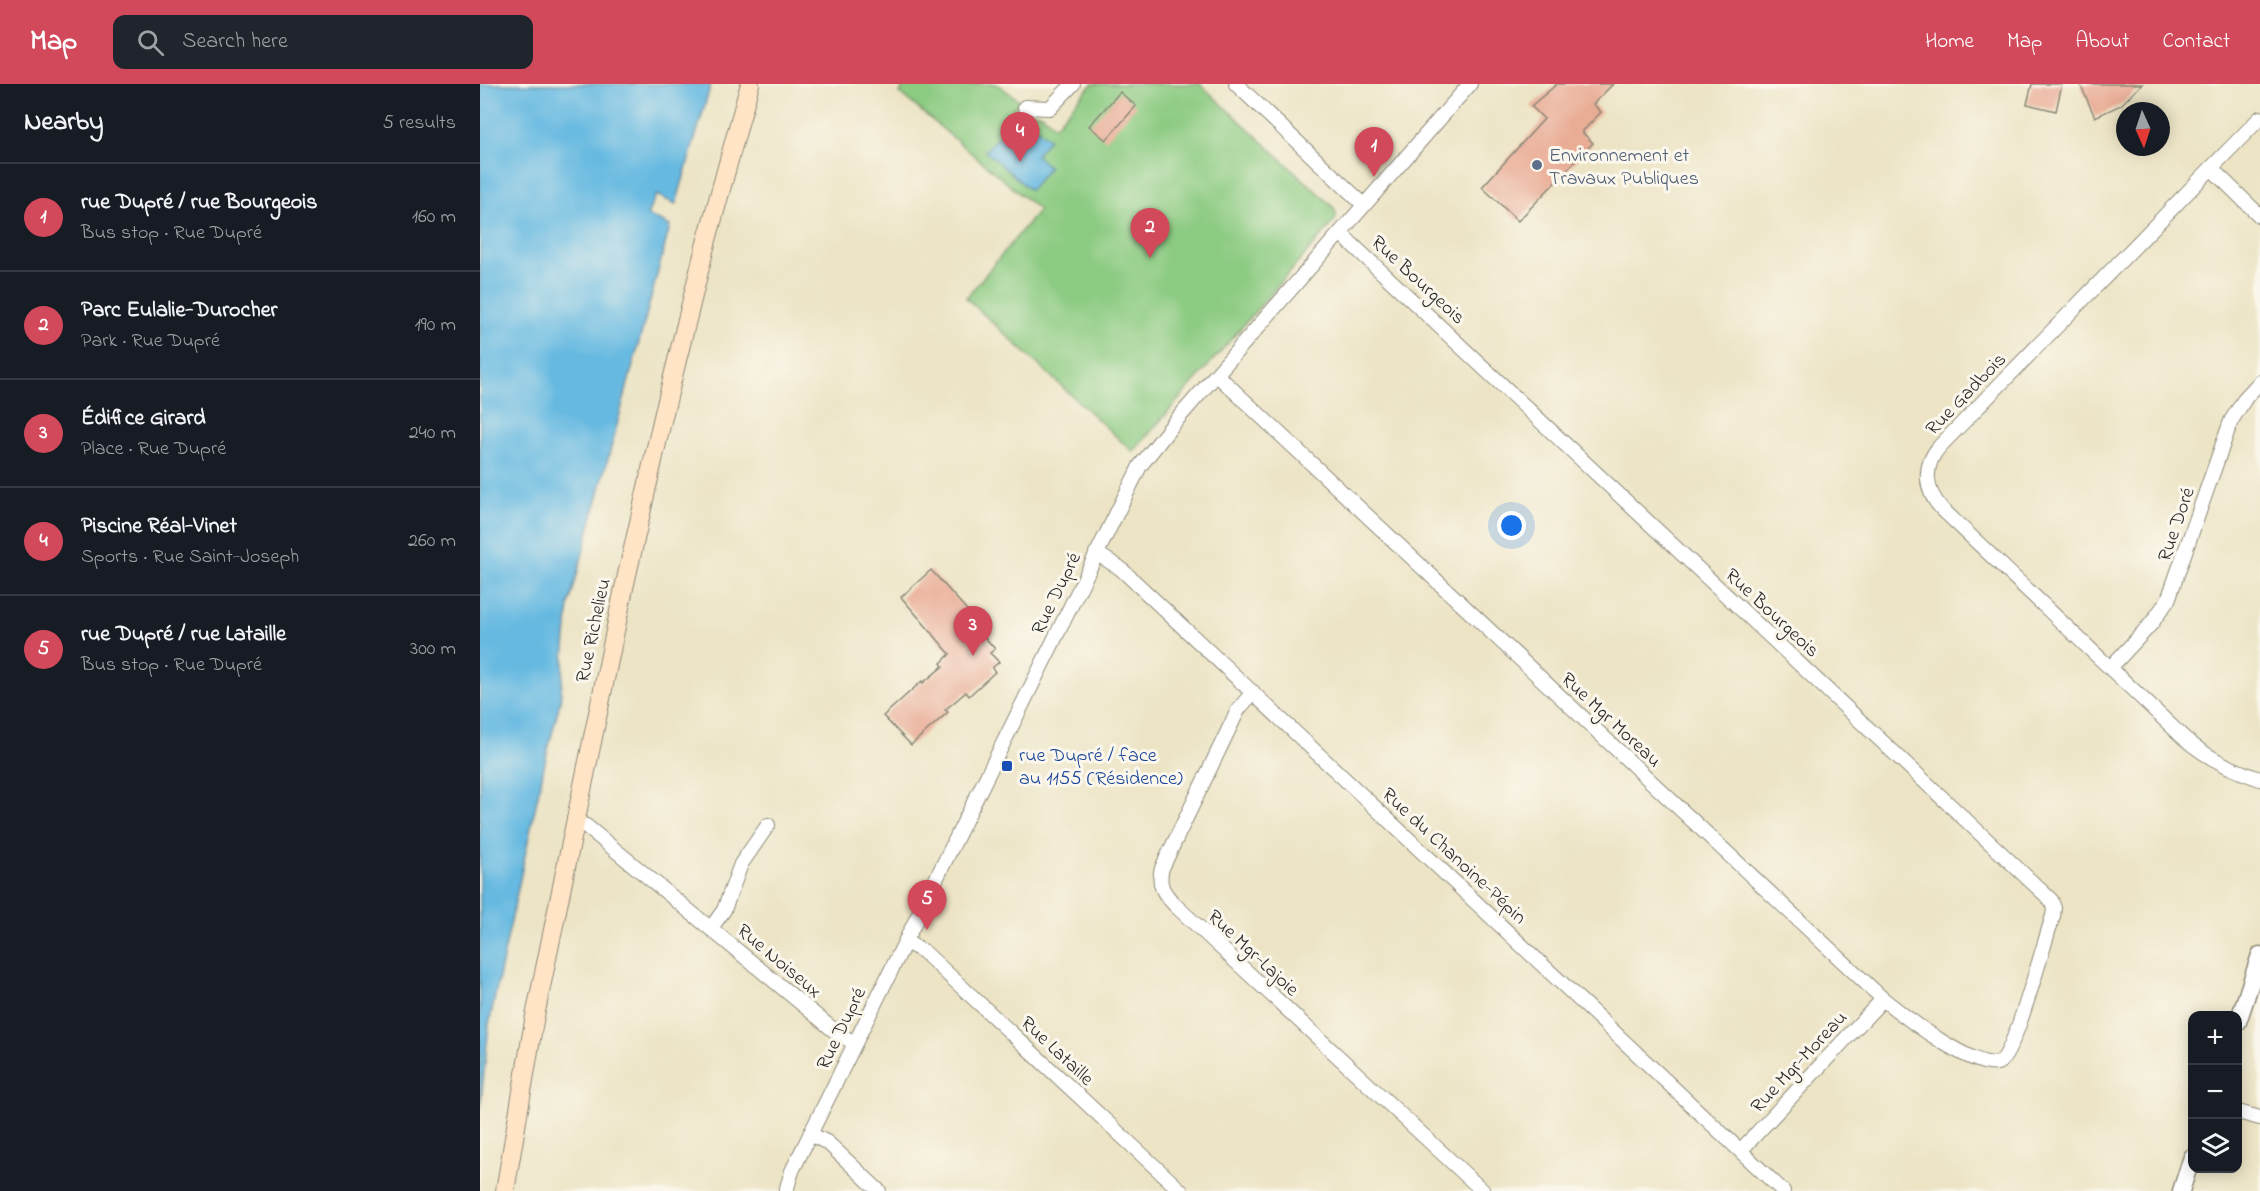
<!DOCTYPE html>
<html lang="en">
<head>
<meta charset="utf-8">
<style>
  :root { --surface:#171b24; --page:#20242c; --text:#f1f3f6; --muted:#9ea1a6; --line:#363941; --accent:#d1495b }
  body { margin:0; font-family:"Indie Flower",sans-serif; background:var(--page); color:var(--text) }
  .controls { position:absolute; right:18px; bottom:18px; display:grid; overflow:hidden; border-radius:12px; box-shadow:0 3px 15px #0003 }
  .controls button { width:54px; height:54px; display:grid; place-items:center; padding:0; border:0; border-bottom:2px solid var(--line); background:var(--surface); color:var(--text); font:30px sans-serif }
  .compass { position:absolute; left:1636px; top:18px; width:54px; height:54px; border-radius:50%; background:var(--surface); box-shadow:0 3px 15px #0003; rotate:177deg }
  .you { position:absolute; left:1032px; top:442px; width:21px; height:21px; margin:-15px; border:4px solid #fff; border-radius:50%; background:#1a73e8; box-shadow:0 0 0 9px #1a73e833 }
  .badge { display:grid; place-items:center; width:39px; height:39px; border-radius:50%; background:var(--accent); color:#fff; font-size:20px; font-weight:700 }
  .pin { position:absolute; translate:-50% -50px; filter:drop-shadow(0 2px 3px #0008) }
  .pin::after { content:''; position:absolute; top:32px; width:21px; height:18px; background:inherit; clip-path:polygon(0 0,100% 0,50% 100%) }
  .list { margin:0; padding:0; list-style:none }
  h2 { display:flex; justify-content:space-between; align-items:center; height:78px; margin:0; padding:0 24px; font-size:26px }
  h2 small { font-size:20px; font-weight:400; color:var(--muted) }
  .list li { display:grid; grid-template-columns:39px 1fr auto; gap:18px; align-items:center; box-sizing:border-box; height:108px; padding:0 24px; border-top:2px solid var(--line) }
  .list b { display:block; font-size:22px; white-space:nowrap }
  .list p { margin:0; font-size:20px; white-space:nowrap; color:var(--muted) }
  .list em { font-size:20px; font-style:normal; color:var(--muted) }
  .icon { flex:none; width:33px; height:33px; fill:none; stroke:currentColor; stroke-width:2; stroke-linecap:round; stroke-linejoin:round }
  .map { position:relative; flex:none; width:1780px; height:1107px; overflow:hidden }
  header { display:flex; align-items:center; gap:36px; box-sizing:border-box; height:84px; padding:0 30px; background:var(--accent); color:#fff }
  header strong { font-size:28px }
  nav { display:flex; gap:33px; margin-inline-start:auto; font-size:21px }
  .search { width:420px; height:54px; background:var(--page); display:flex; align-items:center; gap:15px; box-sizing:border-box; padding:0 21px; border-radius:12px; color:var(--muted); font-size:22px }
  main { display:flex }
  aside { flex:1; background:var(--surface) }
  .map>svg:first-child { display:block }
  .green { fill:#8ccb82; stroke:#5c7b56; stroke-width:1.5 }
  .water { fill:#66b9e1; stroke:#487286; stroke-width:1.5 }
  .building { fill:#e9ac95 }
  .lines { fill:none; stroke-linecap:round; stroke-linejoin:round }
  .minor-casing { stroke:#8c8878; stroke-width:16 }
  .tertiary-casing { stroke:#8c8878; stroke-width:19 }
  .secondary-casing { stroke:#8c8878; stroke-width:20 }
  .minor { stroke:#fff; stroke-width:14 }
  .tertiary { stroke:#fff; stroke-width:16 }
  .secondary { stroke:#ffe4c6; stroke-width:18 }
  .service-dot { fill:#5c6f8a; stroke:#fbf7ec; stroke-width:2 }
  .transit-dot { fill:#1a4fb4; stroke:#fbf7ec; stroke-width:2 }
  .labels { text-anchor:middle; stroke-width:6; stroke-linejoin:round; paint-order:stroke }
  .service-label { font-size:20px; fill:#4e5e75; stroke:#fbf7ec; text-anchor:start }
  .street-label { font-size:20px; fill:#2b2b2b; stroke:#fbf7ec }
  .transit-label { font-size:20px; fill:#164399; stroke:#fbf7ec; text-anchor:start }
</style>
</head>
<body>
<header>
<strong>Map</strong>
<div class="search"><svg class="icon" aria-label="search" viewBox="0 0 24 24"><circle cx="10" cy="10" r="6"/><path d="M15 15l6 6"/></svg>Search here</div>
<nav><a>Home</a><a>Map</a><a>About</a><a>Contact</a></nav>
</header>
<main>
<aside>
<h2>Nearby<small>5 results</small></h2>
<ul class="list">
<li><span class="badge">1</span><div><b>rue Dupré / rue Bourgeois</b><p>Bus stop · Rue Dupré</p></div><em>160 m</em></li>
<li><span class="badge">2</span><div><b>Parc Eulalie-Durocher</b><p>Park · Rue Dupré</p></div><em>190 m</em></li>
<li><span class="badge">3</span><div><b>Édifice Girard</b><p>Place · Rue Dupré</p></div><em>240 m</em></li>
<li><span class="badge">4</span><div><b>Piscine Réal-Vinet</b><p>Sports · Rue Saint-Joseph</p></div><em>260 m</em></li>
<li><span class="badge">5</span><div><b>rue Dupré / rue Lataille</b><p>Bus stop · Rue Dupré</p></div><em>300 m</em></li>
</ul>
</aside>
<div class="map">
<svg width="1780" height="1107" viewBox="0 0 1780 1107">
  <rect width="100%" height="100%" fill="#fbf7ec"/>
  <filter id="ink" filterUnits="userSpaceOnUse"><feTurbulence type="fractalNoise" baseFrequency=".0167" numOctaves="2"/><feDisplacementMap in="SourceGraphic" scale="12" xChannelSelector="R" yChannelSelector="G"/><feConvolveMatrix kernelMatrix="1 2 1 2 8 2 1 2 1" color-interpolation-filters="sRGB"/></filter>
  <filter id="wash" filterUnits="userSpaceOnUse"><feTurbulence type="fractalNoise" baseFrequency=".008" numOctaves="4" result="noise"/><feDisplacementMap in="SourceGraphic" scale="24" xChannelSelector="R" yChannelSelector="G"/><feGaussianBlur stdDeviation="1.35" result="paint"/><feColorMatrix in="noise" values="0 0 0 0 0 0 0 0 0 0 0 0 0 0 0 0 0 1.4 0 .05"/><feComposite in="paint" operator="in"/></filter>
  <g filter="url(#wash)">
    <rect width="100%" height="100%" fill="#ece4c5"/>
    <!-- green -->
    <path class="green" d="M 425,0 L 517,0 L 540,17 L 533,25 L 562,30 L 575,42 L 612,0 L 720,0 L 853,123 L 856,129 L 856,135 L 653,368 L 486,214 L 559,126 L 420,9 Z"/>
    <!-- water -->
    <path class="water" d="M 0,0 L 231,0 L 196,120 L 176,111 L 167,131 L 190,142 L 89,521 L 80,618 L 66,673 L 9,940 L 0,1027 Z
      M 553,41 L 569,55 L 556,71 L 569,83 L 550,106 L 505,67 L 525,45 L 539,56 Z"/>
    <g id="blocks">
      <!-- building -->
      <path class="building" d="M 1077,0 L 1133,0 L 1113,20 L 1121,28 L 1102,48 L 1113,59 L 1038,137 L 1002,103 L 1064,35 L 1051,22 Z
        M 1552,0 L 1582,0 L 1576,27 L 1547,20 Z
        M 1600,0 L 1662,0 L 1641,21 L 1615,33 Z
        M 640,8 L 656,22 L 626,56 L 609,42 Z
        M 451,486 L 495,535 L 491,538 L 515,565 L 510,569 L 519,578 L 512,584 L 515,588 L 489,612 L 486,608 L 465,626 L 468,628 L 431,661 L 403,632 L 442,597 L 443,599 L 463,582 L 461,579 L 470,570 L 421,513 Z"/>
    </g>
  </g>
  <g filter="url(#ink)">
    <use href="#blocks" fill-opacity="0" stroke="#8c8878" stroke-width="1.5"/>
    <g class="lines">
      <defs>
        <path id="minor" d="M 756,0 L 884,121
          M 545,23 L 570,24 L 593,0
          M 1780,34 L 1460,362 C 1442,382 1445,407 1462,425 L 1704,654 C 1727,674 1752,686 1780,695
          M 1731,84 L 1780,132
          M 737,291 L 1403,915 C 1421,930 1499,990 1520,978 C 1535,969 1565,855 1573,832 L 1574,824 L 1571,816 L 860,149
          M 616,469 L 640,484 L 1303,1107
          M 1630,584 L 1671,540 L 1688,516 L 1751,337 L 1766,313 L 1780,298
          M 773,608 L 758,626 L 682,784 C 677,801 684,810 696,822 L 1003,1107
          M 95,738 L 106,742 L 356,948 L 374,959
          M 231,844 L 244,826 L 261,780 L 288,741
          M 425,858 L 443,867 L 701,1107
          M 1758,1028 L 1780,1034
          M 330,1050 L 348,1059 L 399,1107
          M 1261,1066 L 1403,915
          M 306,1107 L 312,1087 L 660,382 L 694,339 L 990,0"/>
        <path id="tertiary" d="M 1758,938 L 1780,871
          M 1701,1107 L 1712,1073"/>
        <path id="secondary" d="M 25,1107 L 54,937 L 144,504 L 182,337 L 225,163 L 270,0"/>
      </defs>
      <!-- minor casing -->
      <use href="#minor" class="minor-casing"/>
      <!-- tertiary casing -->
      <use href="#tertiary" class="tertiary-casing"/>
      <!-- secondary casing -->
      <use href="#secondary" class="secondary-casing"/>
      <!-- minor -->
      <use href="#minor" class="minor"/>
      <!-- tertiary -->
      <use href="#tertiary" class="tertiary"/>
      <!-- secondary -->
      <use href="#secondary" class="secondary"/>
    </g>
  </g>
  <!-- markers -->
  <circle class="service-dot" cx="1057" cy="81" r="6"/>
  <rect class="transit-dot" x="521" y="676" width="12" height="12" rx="3"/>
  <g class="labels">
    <!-- service labels -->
    <g class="service-label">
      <text x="1069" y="77">Environnement et<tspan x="1069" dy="23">Travaux Publiques</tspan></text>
    </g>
    <!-- street labels -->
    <g class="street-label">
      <text transform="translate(939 195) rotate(43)" y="7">Rue Bourgeois</text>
      <text transform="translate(1485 309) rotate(-46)" y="7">Rue Gadbois</text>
      <text transform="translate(1695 440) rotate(-71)" y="7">Rue Doré</text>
      <text transform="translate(575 509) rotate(-64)" y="7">Rue Dupré</text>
      <text transform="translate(1293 528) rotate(43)" y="7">Rue Bourgeois</text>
      <text transform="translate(112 546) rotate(-78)" y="7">Rue Richelieu</text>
      <text transform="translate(1132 635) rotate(43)" y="7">Rue Mgr Moreau</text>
      <text transform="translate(975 771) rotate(43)" y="7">Rue du Chanoine-Pépin</text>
      <text transform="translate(774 868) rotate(43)" y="7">Rue Mgr-Lajoie</text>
      <text transform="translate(300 876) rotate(40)" y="7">Rue Noiseux</text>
      <text transform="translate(360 944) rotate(-64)" y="7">Rue Dupré</text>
      <text transform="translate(578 966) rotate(43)" y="7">Rue Lataille</text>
      <text transform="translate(1318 977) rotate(-47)" y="7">Rue Mgr-Moreau</text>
    </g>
    <!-- transit labels -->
    <g class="transit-label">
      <text x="539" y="677">rue Dupré / face<tspan x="539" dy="23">au 1155 (Résidence)</tspan></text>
    </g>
  </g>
</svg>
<div class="controls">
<button>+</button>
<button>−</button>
<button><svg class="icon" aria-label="layers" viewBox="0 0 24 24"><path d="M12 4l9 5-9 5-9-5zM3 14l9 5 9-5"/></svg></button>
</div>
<svg class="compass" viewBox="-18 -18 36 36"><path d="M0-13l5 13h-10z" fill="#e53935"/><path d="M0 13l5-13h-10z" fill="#9ea1a6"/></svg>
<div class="you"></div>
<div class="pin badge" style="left:894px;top:93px">1</div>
<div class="pin badge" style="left:670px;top:174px">2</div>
<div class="pin badge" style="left:493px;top:572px">3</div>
<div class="pin badge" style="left:540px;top:78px">4</div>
<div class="pin badge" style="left:447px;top:846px">5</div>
</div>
</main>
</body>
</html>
